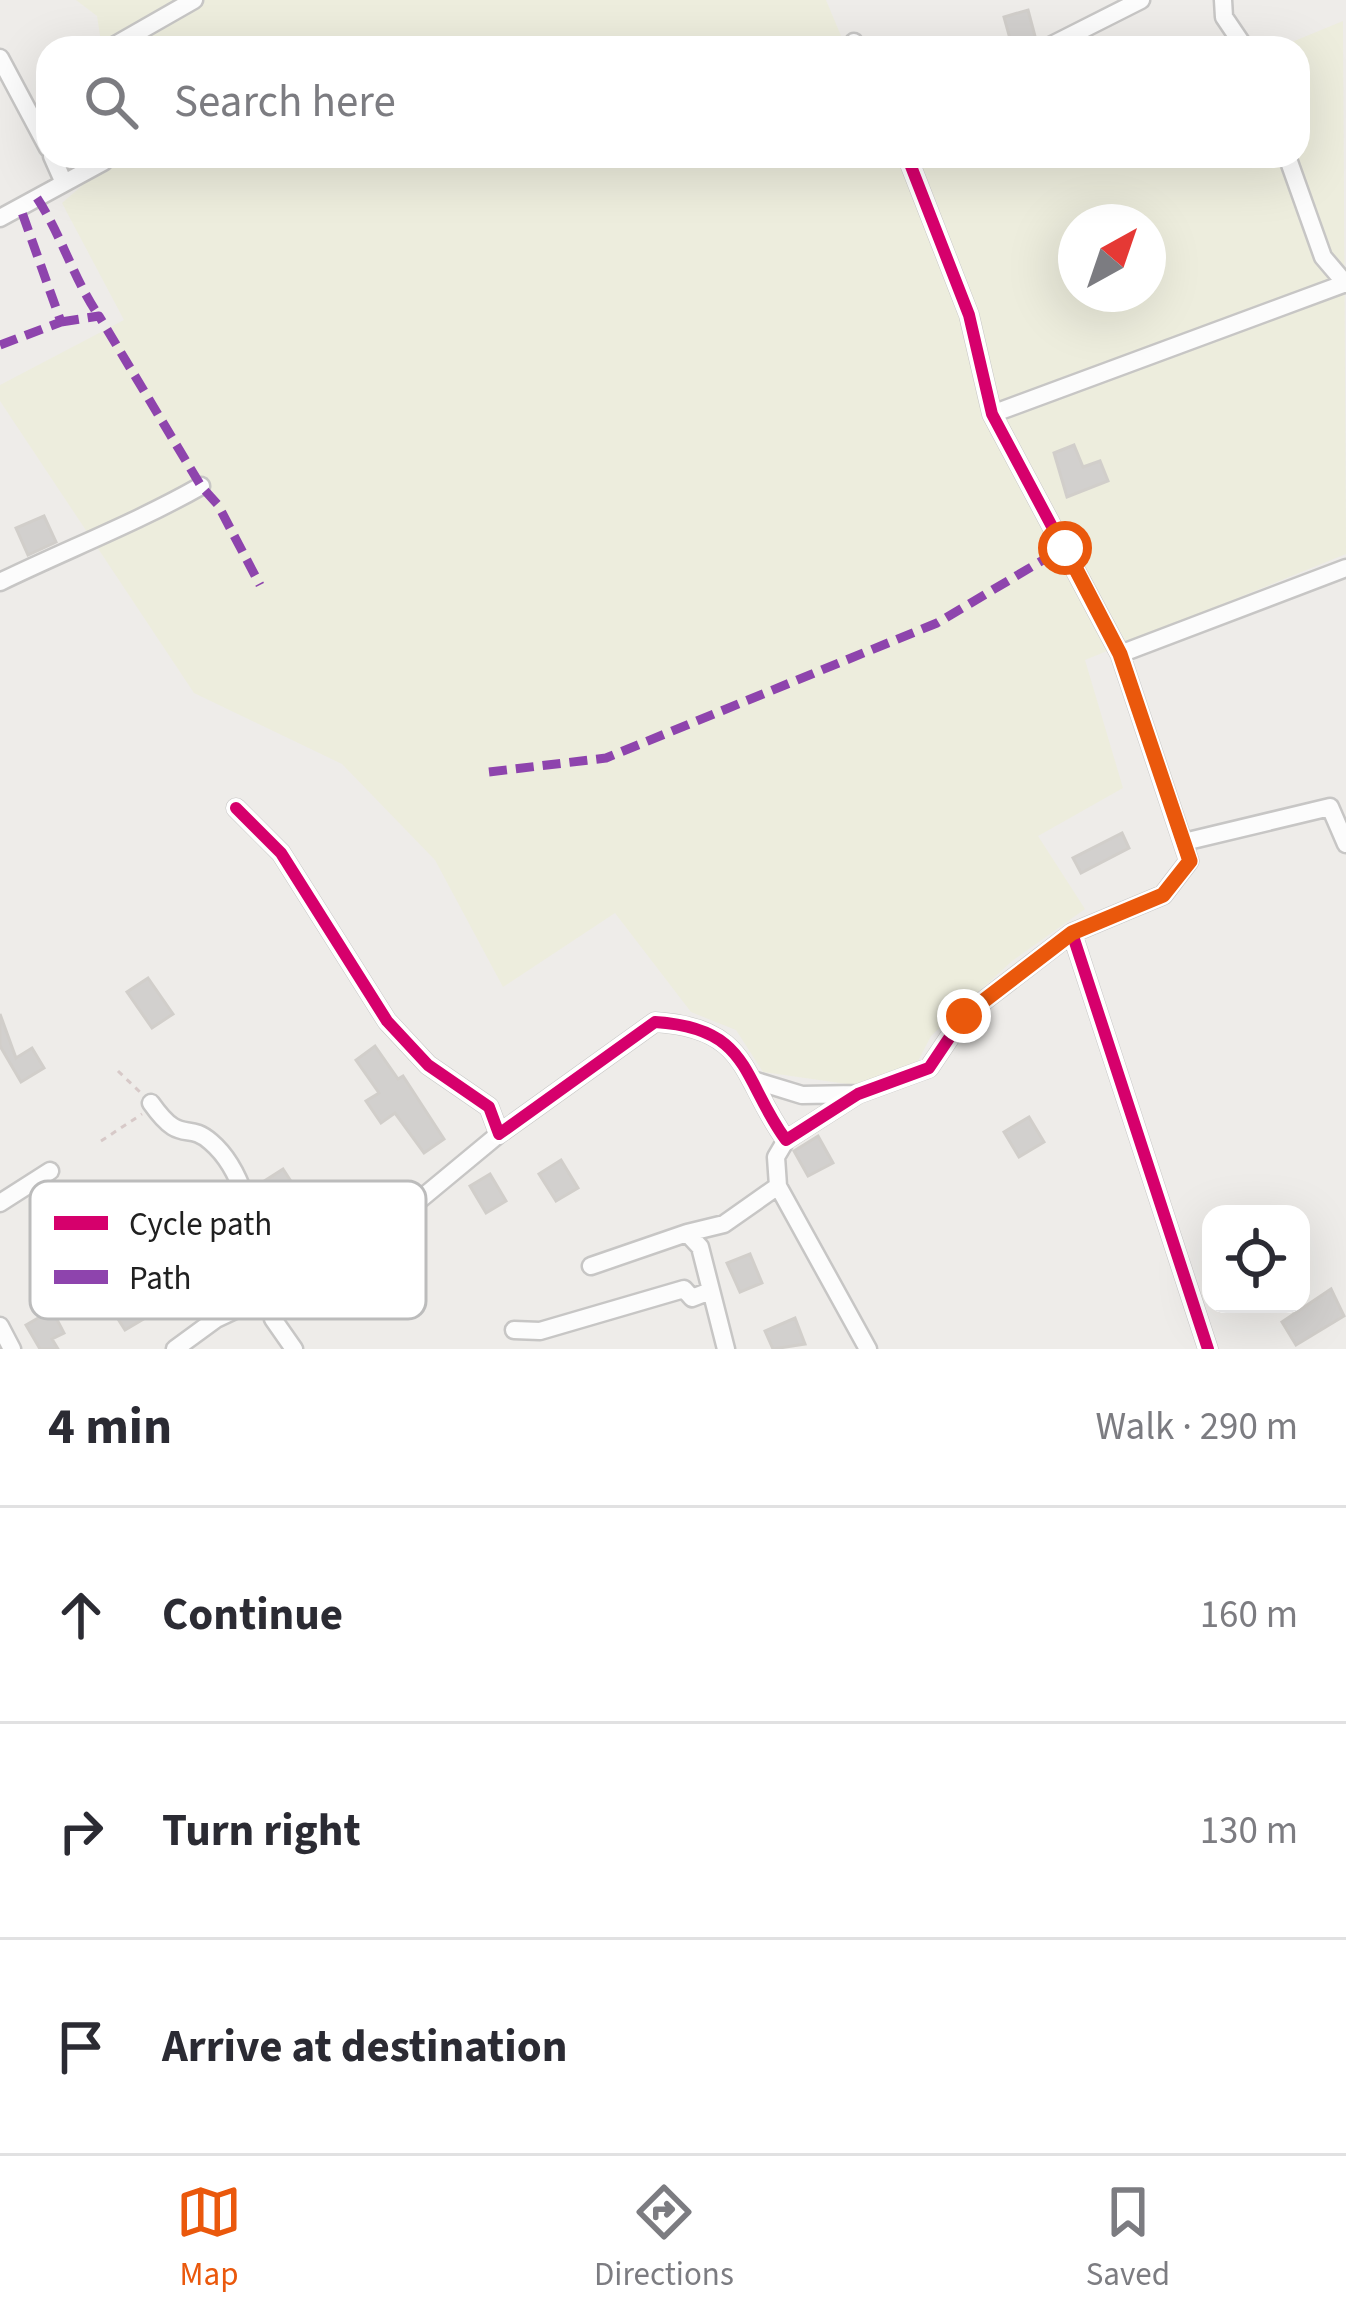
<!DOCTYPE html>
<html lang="en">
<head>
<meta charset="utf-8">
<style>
  :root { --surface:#fff; --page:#f7f7f7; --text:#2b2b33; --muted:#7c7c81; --line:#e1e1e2; --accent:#ea580c }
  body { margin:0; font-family:"Source Sans 3",sans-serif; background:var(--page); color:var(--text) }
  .controls { position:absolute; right:36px; bottom:36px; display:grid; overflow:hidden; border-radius:24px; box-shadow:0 12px 48px #0002 }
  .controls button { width:108px; height:108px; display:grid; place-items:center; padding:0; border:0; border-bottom:3px solid var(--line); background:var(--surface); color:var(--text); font:60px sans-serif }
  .compass { position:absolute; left:1058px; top:204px; width:108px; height:108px; border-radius:50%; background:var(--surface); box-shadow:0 12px 48px #0002; rotate:40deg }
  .stop { position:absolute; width:36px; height:36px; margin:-27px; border:9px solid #ea580c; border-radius:50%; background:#fff }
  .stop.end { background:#ea580c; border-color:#fff; box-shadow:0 3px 12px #0008 }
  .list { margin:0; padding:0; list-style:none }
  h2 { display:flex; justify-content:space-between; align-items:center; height:156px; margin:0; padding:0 48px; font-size:51px }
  h2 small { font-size:39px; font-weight:400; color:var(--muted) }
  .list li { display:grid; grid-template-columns:78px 1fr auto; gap:36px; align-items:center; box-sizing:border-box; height:216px; padding:0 48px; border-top:3px solid var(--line) }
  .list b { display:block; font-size:45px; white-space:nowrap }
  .list em { font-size:39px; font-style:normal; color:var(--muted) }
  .icon { flex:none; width:66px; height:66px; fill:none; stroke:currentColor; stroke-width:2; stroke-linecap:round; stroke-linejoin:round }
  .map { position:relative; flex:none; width:1346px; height:1349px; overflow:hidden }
  .search { position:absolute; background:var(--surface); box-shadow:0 12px 48px #0002; left:36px; right:36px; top:36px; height:132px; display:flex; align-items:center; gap:30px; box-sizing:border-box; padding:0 42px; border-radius:36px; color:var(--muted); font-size:45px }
  .sheet { height:804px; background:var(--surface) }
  nav { display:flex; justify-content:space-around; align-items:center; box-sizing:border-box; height:168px; border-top:3px solid var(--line); background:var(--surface); font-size:33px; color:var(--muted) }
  nav a { display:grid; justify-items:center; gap:6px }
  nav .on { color:var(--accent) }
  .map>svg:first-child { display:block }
  .farmland { fill:#ededdd; fill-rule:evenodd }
  .building { fill:#d2d0ce; stroke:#d1ceca; stroke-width:3 }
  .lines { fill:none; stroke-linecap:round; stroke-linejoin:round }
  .minor-casing { stroke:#c7c6c5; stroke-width:21 }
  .path { stroke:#d7c9c8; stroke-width:3; stroke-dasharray:6 6; stroke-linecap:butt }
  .minor { stroke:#fcfcfc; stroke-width:16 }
  .quiet { stroke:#8e44ad; stroke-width:9; stroke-dasharray:18 9; stroke-linecap:butt }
  .cycleway-casing { stroke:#fff; stroke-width:20 }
  .cycleway { stroke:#d6006c; stroke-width:12 }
  .route { stroke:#ea580c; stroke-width:15 }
  .key { fill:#fff; stroke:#bcbcbc; stroke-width:3 }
  .key-label { font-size:33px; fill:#202020 }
</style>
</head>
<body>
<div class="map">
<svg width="1346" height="1349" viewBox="0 0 1346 1349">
  <rect width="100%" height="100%" fill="#eeece9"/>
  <!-- farmland -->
  <path class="farmland" d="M 76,0 L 826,0 L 846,48 L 102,48 L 97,16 Z
    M 1343,21 L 1346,554 L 1085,660 L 1123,788 L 1038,836 L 1085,909 L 1012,961 L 931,1036 L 916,1065 L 854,1085 L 763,1072 L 736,1030 L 691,1012 L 615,913 L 503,987 L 435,860 L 342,764 L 194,693 L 0,401 L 0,385 L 124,320 L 62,203 L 116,156 L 1298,156 L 1298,48 L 1287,44 ZM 1076,222 L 1148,222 L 1148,294 L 1076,294 Z"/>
  <!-- building -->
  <path class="building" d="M 1028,10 L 1036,40 L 1012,46 L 1004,17 Z
    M 1074,445 L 1083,467 L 1100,461 L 1108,481 L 1067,497 L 1054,453 Z
    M 44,516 L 56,542 L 28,555 L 16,528 Z
    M 1122,833 L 1129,848 L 1081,873 L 1073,858 Z
    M 148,978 L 173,1014 L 152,1028 L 127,992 Z
    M 0,1014 L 16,1058 L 32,1048 L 44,1068 L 21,1082 L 0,1046 Z
    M 375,1046 L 398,1079 L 403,1076 L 444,1139 L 424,1153 L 395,1113 L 381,1123 L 366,1101 L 379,1093 L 356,1060 Z
    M 1029,1117 L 1044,1142 L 1019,1157 L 1004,1132 Z
    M 818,1136 L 833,1163 L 808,1176 L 794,1151 Z
    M 561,1160 L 578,1188 L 556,1201 L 539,1174 Z
    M 283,1169 L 298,1192 L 272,1208 L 258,1185 Z
    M 490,1174 L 506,1201 L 486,1213 L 470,1186 Z
    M 750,1254 L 762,1283 L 740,1292 L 727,1263 Z
    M 1331,1289 L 1344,1316 L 1296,1345 L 1282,1322 Z
    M 137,1292 L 152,1314 L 125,1330 L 111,1308 Z
    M 52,1310 L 64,1333 L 52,1339 L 58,1349 L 40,1349 L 26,1325 Z
    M 795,1318 L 805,1344 L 773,1349 L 765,1331 Z"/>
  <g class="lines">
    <defs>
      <path id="minor" d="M 1223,0 L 1224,17 L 1245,48
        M 854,42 L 857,48
        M 110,48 L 194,0
        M 1046,48 L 1141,0
        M 0,58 L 48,148
        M 52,156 L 64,183
        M 907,156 L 969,315 L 992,414 L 1120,654 L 1189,861 L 1163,895 L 1072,933
        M 1287,156 L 1323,257 L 1346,284
        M 0,218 L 103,162 L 102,156
        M 992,414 L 1346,283
        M 0,582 C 68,549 136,523 201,486
        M 1120,654 L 1346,568
        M 236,808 L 281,853 L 387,1021 L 428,1065 L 489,1107 L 499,1134 L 655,1022 C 751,1028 741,1078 786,1140 L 858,1094 L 929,1068 L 964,1016 L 1072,933 L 1208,1349
        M 1184,842 L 1330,807 L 1346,844
        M 753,1080 L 802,1095 L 858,1094
        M 151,1103 C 182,1147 186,1120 211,1142 C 251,1176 256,1247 267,1295
        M 778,1186 L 868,1349
        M 0,1203 L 50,1171
        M 687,1233 L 724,1224 L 778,1186 L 776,1157 L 786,1140
        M 591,1266 L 687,1233 L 700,1247 L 726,1349
        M 277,1307 L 273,1319 L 294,1349
        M 0,1326 L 12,1349
        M 514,1330 L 540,1331 L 684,1289 L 692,1298 L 710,1291
        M 175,1349 L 216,1319 L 267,1295 L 277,1307 L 347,1260 L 499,1134"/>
    </defs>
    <!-- minor casing -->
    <use href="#minor" class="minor-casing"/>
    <!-- path -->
    <path class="path" d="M 118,1071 L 141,1093
      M 101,1141 L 142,1114"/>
    <!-- minor -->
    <use href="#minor" class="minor"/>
    <!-- quiet -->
    <path class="quiet" d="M 37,198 C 62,236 73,278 99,316
      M 61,322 L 99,316 L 201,486 L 218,505 L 260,585
      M 0,345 L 61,322 L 20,207
      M 489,772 L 606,758 L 937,623 L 1065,547"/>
    <defs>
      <path id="cycleway" d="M 907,156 L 969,315 L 992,414 L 1120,654 L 1189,861 L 1163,895 L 1072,933
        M 236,808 L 281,853 L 387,1021 L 428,1065 L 489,1107 L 499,1134 L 655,1022 C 751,1028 741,1078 786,1140 L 858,1094 L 929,1068 L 964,1016 L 1072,933 L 1208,1349"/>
    </defs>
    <!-- cycleway casing -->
    <use href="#cycleway" class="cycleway-casing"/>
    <!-- cycleway -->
    <use href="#cycleway" class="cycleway"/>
  </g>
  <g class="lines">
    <!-- route -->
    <path class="route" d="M 964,1016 L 1072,933 L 1163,895 L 1190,861 L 1120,654 L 1065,548"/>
  </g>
  <!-- legend -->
  <rect x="30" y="1181" width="396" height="138" rx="18" class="key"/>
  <rect x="54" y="1216" width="54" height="14" fill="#d6006c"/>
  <rect x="54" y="1270" width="54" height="14" fill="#8e44ad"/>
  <g class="key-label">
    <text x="129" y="1235">Cycle path</text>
    <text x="129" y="1289">Path</text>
  </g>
</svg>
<div class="controls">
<button><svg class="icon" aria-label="locate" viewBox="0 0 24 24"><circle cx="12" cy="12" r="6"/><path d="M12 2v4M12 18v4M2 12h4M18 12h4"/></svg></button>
</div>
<svg class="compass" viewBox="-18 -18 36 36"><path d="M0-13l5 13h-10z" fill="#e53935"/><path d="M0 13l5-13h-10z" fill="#7c7c81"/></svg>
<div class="stop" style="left:1065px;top:548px"></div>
<div class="stop end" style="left:964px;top:1016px"></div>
<div class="search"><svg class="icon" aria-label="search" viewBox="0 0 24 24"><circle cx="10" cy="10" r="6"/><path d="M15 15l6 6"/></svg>Search here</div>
</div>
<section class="sheet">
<h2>4 min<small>Walk · 290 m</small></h2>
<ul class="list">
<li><svg class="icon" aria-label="ahead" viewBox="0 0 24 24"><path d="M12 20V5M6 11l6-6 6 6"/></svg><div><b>Continue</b></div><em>160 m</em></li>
<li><svg class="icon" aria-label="right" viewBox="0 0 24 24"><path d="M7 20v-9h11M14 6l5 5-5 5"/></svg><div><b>Turn right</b></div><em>130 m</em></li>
<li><svg class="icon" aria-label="arrive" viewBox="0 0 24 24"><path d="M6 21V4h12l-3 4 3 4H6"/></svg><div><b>Arrive at destination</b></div></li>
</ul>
</section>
<nav>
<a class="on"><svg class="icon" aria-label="map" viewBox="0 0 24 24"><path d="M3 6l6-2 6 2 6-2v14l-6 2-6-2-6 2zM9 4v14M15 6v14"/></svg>Map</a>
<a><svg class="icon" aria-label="directions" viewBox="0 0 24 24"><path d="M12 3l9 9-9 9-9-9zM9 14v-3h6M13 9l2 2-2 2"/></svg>Directions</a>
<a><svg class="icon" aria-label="saved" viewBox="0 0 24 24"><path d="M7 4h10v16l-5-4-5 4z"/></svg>Saved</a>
</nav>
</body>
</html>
